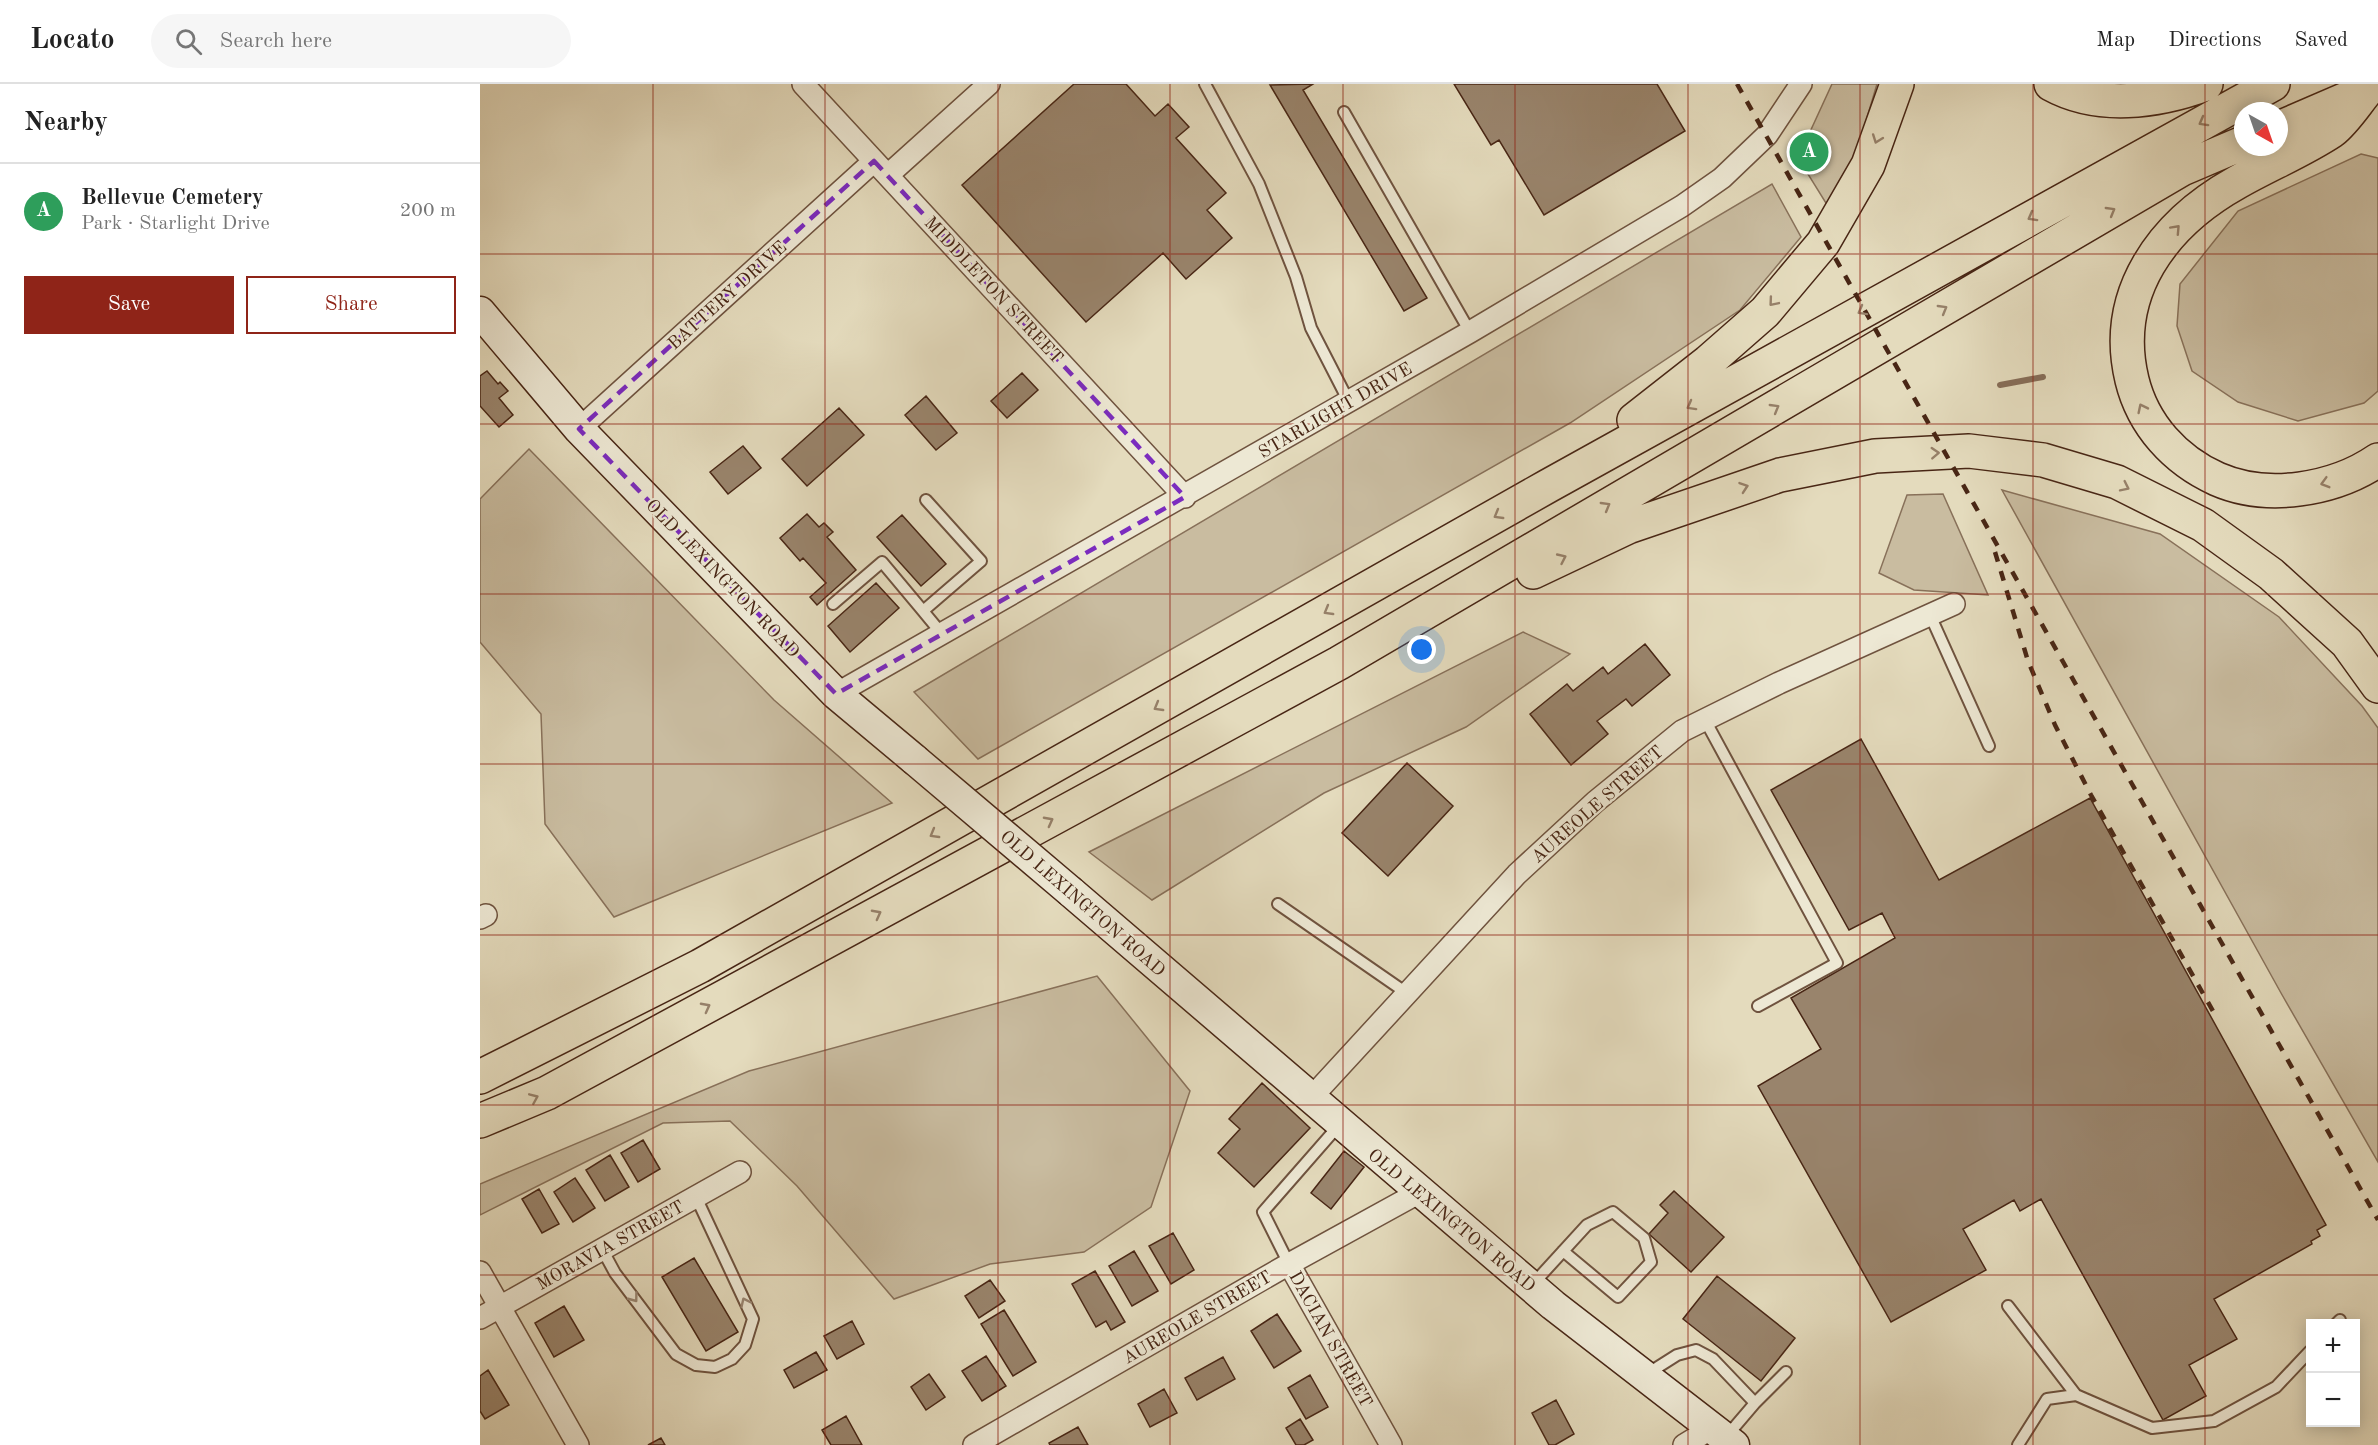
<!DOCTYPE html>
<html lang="en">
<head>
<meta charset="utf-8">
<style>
  :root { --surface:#fff; --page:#f6f6f6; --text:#222; --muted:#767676; --line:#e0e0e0; --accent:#8f2418 }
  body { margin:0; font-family:"Old Standard TT",serif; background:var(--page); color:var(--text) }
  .controls { position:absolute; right:18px; bottom:18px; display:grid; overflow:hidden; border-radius:0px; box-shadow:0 3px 15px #0003 }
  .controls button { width:54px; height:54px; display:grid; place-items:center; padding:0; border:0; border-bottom:2px solid var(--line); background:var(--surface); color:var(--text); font:30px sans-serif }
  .compass { position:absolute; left:1754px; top:18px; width:54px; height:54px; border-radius:50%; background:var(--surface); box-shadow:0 3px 15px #0003; rotate:140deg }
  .you { position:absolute; left:942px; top:566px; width:21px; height:21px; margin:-15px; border:4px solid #fff; border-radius:50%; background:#1a73e8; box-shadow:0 0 0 9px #1a73e833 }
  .badge { display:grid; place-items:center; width:39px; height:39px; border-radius:50%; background:var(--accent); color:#fff; font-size:20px; font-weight:700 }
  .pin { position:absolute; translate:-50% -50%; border:3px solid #fff; box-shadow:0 2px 6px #0006 }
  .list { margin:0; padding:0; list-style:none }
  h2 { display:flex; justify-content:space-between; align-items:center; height:78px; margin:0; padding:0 24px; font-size:26px }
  h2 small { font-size:20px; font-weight:400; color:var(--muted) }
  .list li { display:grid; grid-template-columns:39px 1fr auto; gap:18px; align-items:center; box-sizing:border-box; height:96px; padding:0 24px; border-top:2px solid var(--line) }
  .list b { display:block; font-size:22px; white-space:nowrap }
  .list p { margin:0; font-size:20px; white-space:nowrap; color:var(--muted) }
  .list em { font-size:20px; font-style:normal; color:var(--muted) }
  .actions { display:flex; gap:12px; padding:18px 24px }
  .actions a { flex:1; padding:14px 0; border:2px solid var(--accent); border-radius:0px; text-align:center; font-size:21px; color:var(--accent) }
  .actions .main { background:var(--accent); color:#fff }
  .icon { flex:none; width:33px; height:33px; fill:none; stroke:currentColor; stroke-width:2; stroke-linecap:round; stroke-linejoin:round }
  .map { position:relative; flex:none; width:1898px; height:1361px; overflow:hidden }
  header { display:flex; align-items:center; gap:36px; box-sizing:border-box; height:84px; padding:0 30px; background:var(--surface); border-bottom:2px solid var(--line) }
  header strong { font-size:28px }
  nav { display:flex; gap:33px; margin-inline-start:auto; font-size:21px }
  .search { width:420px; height:54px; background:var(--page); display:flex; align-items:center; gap:15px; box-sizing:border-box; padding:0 21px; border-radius:33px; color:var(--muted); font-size:22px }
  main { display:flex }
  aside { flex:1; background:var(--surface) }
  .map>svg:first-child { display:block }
  .green { fill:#c9bca0; stroke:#88715a; stroke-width:1.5 }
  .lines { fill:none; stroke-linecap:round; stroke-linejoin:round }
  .stream { stroke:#866d58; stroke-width:6 }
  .building { fill:#99846c; stroke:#482615; stroke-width:1.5 }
  .service-casing { stroke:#6f533f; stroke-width:14 }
  .minor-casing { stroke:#6f533f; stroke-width:24 }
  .secondary-casing { stroke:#482615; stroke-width:33 }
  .motorway-casing { stroke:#482615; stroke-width:36 }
  .service { stroke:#ede8d4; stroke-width:10 }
  .minor { stroke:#ede8d4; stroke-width:21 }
  .secondary { stroke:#ede8d4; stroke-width:30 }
  .motorway { stroke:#e4dbbd; stroke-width:33 }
  .rail { stroke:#482615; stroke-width:4.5; stroke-dasharray:10 10; stroke-linecap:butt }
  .secondary-bridge-casing { stroke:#482615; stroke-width:33; stroke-linecap:butt }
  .secondary-bridge { stroke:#ede8d4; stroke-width:30 }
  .oneway { stroke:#968069 }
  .oneway2 { stroke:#9a8774 }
  .marked { fill:none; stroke:#7b2cbf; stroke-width:4.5; stroke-dasharray:12 8; stroke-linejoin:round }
  .grid { fill:none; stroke:#8f2418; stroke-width:1.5; stroke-opacity:0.55 }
  .labels { text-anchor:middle; stroke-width:4.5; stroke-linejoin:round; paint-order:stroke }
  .street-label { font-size:18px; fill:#482615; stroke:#ede8d4 }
</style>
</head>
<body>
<header>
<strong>Locato</strong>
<div class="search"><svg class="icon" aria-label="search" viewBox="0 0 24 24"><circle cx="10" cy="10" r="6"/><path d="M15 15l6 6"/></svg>Search here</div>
<nav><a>Map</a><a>Directions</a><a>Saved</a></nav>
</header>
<main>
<aside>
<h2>Nearby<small></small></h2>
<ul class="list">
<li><span class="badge" style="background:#2e9e5b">A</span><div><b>Bellevue Cemetery</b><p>Park · Starlight Drive</p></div><em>200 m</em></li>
</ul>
<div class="actions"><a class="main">Save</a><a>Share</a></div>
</aside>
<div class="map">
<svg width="1898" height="1361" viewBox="0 0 1898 1361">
  <rect width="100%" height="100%" fill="#e4dbbd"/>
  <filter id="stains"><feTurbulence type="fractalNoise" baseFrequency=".00333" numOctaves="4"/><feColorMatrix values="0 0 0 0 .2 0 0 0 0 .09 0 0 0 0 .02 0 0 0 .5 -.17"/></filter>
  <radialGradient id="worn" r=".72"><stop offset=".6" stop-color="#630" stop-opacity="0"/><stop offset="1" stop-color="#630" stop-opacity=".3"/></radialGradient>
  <!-- green -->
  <path class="green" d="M 1352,0 L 1397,0 L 1378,64 L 1349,124 L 1318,74 Z
    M 1881,70 L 1898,74 L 1898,307 L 1884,319 L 1818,337 L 1758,318 L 1712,287 L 1697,242 L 1700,200 L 1758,127 Z
    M 1292,100 L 1321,153 L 1260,226 L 1090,339 L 498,675 L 434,608 Z
    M 49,365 L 294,616 L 412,719 L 134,833 L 65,740 L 61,630 L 0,558 L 0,415 Z
    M 1522,406 L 1680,450 L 1799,533 L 1882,622 L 1898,644 L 1898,1078 L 1801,909 Z
    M 1463,410 L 1508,511 L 1434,506 L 1399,489 L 1427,411 Z
    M 1043,548 L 1090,570 L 986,643 L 844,709 L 672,816 L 609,768 Z
    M 617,892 L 710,1007 L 671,1123 L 604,1168 L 510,1180 L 414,1215 L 317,1102 L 250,1037 L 183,1039 L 0,1131 L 0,1100 L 269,987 Z"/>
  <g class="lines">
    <!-- stream -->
    <path class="stream" d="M 1520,301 L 1563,293"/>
  </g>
  <!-- building -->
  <path class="building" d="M 594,0 L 646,0 L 675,32 L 688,20 L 709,43 L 696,54 L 746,109 L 727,126 L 752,154 L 706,195 L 683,169 L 606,238 L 482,101 Z
    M 833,0 L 823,6 L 947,214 L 924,227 L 790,1 Z
    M 974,0 L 1177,0 L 1205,47 L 1064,131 L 1019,56 L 1011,61 Z
    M 7,287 L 18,300 L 20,298 L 28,307 L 19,314 L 33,331 L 19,343 L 0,322 L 0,292 Z
    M 542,289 L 558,306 L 527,334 L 511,317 Z
    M 446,312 L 477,349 L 456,366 L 425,331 Z
    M 359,324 L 384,351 L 327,402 L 302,375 Z
    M 263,362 L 281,384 L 248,410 L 230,388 Z
    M 327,430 L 339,443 L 344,439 L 353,448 L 347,453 L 376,486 L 337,521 L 330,513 L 346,499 L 323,474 L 320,477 L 300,454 Z
    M 422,431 L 466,480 L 441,502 L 397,453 Z
    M 396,499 L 419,524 L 370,568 L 348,542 Z
    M 1165,560 L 1190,591 L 1152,622 L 1146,615 L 1117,637 L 1128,650 L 1091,681 L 1050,630 L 1087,600 L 1093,607 L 1123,583 L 1128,590 Z
    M 1381,655 L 1459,796 L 1610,714 L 1846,1141 L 1837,1146 L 1840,1152 L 1831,1157 L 1832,1160 L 1734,1215 L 1757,1255 L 1709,1281 L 1726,1312 L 1683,1336 L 1561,1115 L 1540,1127 L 1534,1116 L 1483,1145 L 1506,1186 L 1411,1238 L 1278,1002 L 1341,965 L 1311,914 L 1415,854 L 1402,829 L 1369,846 L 1291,706 Z
    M 927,679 L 973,722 L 908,792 L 862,749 Z
    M 782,999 L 830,1044 L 774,1103 L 738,1069 L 760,1045 L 749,1035 Z
    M 163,1056 L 180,1085 L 158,1098 L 141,1069 Z
    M 864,1067 L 884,1083 L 851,1125 L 831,1109 Z
    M 130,1071 L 149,1103 L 125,1117 L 106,1086 Z
    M 95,1094 L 115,1124 L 93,1138 L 74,1108 Z
    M 59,1105 L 79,1140 L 62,1149 L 42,1115 Z
    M 1194,1107 L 1244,1153 L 1211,1188 L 1169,1150 L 1188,1129 L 1180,1121 Z
    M 693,1149 L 714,1186 L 691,1200 L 669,1162 Z
    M 654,1167 L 678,1207 L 652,1222 L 629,1182 Z
    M 214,1174 L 258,1248 L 226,1267 L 182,1193 Z
    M 615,1187 L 645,1238 L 631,1246 L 626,1237 L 616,1243 L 592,1200 Z
    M 1237,1192 L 1315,1254 L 1281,1297 L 1203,1235 Z
    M 510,1196 L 525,1217 L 499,1234 L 485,1212 Z
    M 84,1222 L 104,1256 L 74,1273 L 55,1239 Z
    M 524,1226 L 556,1278 L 533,1292 L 501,1240 Z
    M 797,1230 L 821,1267 L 794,1284 L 771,1247 Z
    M 372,1237 L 384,1260 L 357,1275 L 344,1252 Z
    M 336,1268 L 347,1286 L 314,1304 L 304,1286 Z
    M 506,1272 L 526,1302 L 502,1317 L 482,1287 Z
    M 743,1273 L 755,1295 L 717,1316 L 705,1294 Z
    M 8,1286 L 29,1321 L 5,1335 L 0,1327 L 0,1292 Z
    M 449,1290 L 465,1313 L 446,1326 L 431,1303 Z
    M 830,1291 L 848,1323 L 826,1335 L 808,1304 Z
    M 684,1305 L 697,1329 L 670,1343 L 658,1320 Z
    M 1076,1316 L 1094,1350 L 1075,1361 L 1069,1361 L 1052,1329 Z
    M 366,1332 L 382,1361 L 351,1361 L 342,1346 Z
    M 820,1335 L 833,1356 L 824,1361 L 816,1361 L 806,1344 Z
    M 598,1343 L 608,1361 L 570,1361 L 569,1359 Z
    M 181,1354 L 185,1361 L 168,1361 Z"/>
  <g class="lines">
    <defs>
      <path id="service" d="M 725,0 L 779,100 L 816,193 L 831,244 L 869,318
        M 864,28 L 990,248
        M 446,416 L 501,477 L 443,527 L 462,550
        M 353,520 L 402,478 L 443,527
        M 1450,531 L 1509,662
        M 1225,636 L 1357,879 L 1278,922
        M 798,820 L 928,910
        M 122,1165 L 135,1189 L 196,1270 L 216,1281 L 235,1283 L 252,1275 L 265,1261 L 273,1235 L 216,1113
        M 809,1180 L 783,1128 L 860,1040
        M 1053,1200 L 1107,1141 L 1133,1128 L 1164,1154 L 1171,1178 L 1138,1213 L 1083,1167
        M 1528,1222 L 1596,1311
        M 1856,1240 L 1860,1236
        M 1167,1290 L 1197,1271 L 1216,1266 L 1233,1275 L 1275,1319 L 1306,1288
        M 1246,1353 L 1275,1319
        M 1538,1361 L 1567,1315 L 1596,1311 L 1672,1344 L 1734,1337 L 1796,1303 L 1830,1267"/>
      <path id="minor" d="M 323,0 L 705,413
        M 408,91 L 509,0
        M 99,345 L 394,77
        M 356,610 L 990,248 L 1202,122 L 1242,94 L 1287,51 L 1321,0
        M 0,834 L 6,831
        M 830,1015 L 1037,790 L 1115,718 L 1202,647 L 1299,599 L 1474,520
        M 809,1180 L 911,1361
        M 0,1188 L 98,1361
        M 0,1234 L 260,1088
        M 494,1361 L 809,1180 L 940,1108
        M 1204,1361 L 1232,1344"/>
      <path id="secondary" d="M 0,228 L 99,345 L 356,610 L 435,676
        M 591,808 L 1073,1221 L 1254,1361"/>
      <path id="motorway" d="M 1571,0 C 1618,26 1677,18 1726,0
        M 1887,6 C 1877,18 1865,37 1852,47 C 1822,67 1787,81 1756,99 C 1683,140 1631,209 1652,296 C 1663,341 1695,376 1737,395 C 1787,417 1854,406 1898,376
        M 1799,44 L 1880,9
        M 1154,336 L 1228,278 L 1285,228 L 1343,159 L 1388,81 L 1417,0
        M 1053,488 L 1148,443 L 1300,391 L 1395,372 L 1489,367 L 1563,376 L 1637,398 L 1723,441 L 1791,490 L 1867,559 L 1898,602
        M 0,993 L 220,882 L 1068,402 L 1793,0
        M 0,1037 L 67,1009 L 859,579 L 1702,85 L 1763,59"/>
    </defs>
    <!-- service casing -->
    <use href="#service" class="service-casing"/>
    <!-- minor casing -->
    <use href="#minor" class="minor-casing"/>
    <!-- secondary casing -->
    <use href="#secondary" class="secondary-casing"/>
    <!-- motorway casing -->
    <use href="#motorway" class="motorway-casing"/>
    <!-- service -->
    <use href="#service" class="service"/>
    <!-- minor -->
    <use href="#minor" class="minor"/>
    <!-- secondary -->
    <use href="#secondary" class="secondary"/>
    <!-- motorway -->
    <use href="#motorway" class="motorway"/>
    <!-- rail -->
    <path class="rail" d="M 1257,0 L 1898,1136
      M 1515,468 L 1548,577 L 1575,641 L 1611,711 L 1734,929"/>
    <defs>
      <path id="secondary-bridge" d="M 435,676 L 591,808"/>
    </defs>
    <!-- secondary-bridge casing -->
    <use href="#secondary-bridge" class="secondary-bridge-casing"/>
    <!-- secondary-bridge -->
    <use href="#secondary-bridge" class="secondary-bridge"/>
  </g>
  <!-- one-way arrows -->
  <defs><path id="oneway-chevron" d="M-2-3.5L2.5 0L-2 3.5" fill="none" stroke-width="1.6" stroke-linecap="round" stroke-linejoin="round" transform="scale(1.5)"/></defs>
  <g class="oneway">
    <use href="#oneway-chevron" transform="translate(1723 38) rotate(151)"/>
    <use href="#oneway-chevron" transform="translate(1397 55) rotate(110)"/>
    <use href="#oneway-chevron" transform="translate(1631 127) rotate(-30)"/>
    <use href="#oneway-chevron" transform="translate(1552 133) rotate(151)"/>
    <use href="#oneway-chevron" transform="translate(1696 145) rotate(-47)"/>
    <use href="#oneway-chevron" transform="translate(1293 218) rotate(130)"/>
    <use href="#oneway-chevron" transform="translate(1463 225) rotate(-30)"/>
    <use href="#oneway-chevron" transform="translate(1382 227) rotate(151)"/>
    <use href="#oneway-chevron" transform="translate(1211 322) rotate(151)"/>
    <use href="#oneway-chevron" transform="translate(1295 324) rotate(-30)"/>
    <use href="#oneway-chevron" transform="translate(1662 324) rotate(-116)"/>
    <use href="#oneway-chevron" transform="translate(1455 369) rotate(-3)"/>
    <use href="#oneway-chevron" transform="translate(1845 399) rotate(164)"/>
    <use href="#oneway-chevron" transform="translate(1264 403) rotate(-19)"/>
    <use href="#oneway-chevron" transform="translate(1645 403) rotate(26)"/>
    <use href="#oneway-chevron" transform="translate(1126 422) rotate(-30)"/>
    <use href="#oneway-chevron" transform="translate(1018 431) rotate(150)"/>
    <use href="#oneway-chevron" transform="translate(1082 474) rotate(-25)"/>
    <use href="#oneway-chevron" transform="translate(848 527) rotate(150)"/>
    <use href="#oneway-chevron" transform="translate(678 623) rotate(150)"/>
    <use href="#oneway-chevron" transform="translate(569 737) rotate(-28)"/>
    <use href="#oneway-chevron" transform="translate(454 750) rotate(150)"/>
    <use href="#oneway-chevron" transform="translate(397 830) rotate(-28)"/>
    <use href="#oneway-chevron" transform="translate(226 923) rotate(-28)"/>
    <use href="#oneway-chevron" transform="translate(54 1014) rotate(-23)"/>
  </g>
  <g class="oneway2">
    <use href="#oneway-chevron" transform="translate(154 1214) rotate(53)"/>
    <use href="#oneway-chevron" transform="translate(265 1218) rotate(-115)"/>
  </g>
  <!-- marked area -->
  <path class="marked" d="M 394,77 L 705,413 L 356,610 L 99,345 Z"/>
  <!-- grid -->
  <path class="grid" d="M 173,0 L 173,1361M 345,0 L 345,1361M 518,0 L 518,1361M 690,0 L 690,1361M 863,0 L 863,1361M 1035,0 L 1035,1361M 1208,0 L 1208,1361M 1380,0 L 1380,1361M 1553,0 L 1553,1361M 1725,0 L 1725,1361M 0,170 L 1898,170M 0,340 L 1898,340M 0,510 L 1898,510M 0,680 L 1898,680M 0,851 L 1898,851M 0,1021 L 1898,1021M 0,1191 L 1898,1191"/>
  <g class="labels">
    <!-- street labels -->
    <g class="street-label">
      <text transform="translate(514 206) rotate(47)" y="6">MIDDLETON STREET</text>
      <text transform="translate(247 211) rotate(-42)" y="6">BATTERY DRIVE</text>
      <text transform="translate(855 326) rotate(-30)" y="6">STARLIGHT DRIVE</text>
      <text transform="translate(243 494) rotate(46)" y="6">OLD LEXINGTON ROAD</text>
      <text transform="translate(1117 720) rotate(-41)" y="6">AUREOLE STREET</text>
      <text transform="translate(603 819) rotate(41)" y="6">OLD LEXINGTON ROAD</text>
      <text transform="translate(972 1136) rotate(40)" y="6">OLD LEXINGTON ROAD</text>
      <text transform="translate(130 1161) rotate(-29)" y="6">MORAVIA STREET</text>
      <text transform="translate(717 1233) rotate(-30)" y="6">AUREOLE STREET</text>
      <text transform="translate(851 1255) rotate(61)" y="6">DACIAN STREET</text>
    </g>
  </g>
  <rect width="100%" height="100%" filter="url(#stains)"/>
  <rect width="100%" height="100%" fill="url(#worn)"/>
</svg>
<div class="controls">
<button>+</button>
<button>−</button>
</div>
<svg class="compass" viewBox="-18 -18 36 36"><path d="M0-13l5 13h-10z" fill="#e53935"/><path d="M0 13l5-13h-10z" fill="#767676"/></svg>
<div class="you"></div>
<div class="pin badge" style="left:1329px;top:68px;background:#2e9e5b">A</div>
</div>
</main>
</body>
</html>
